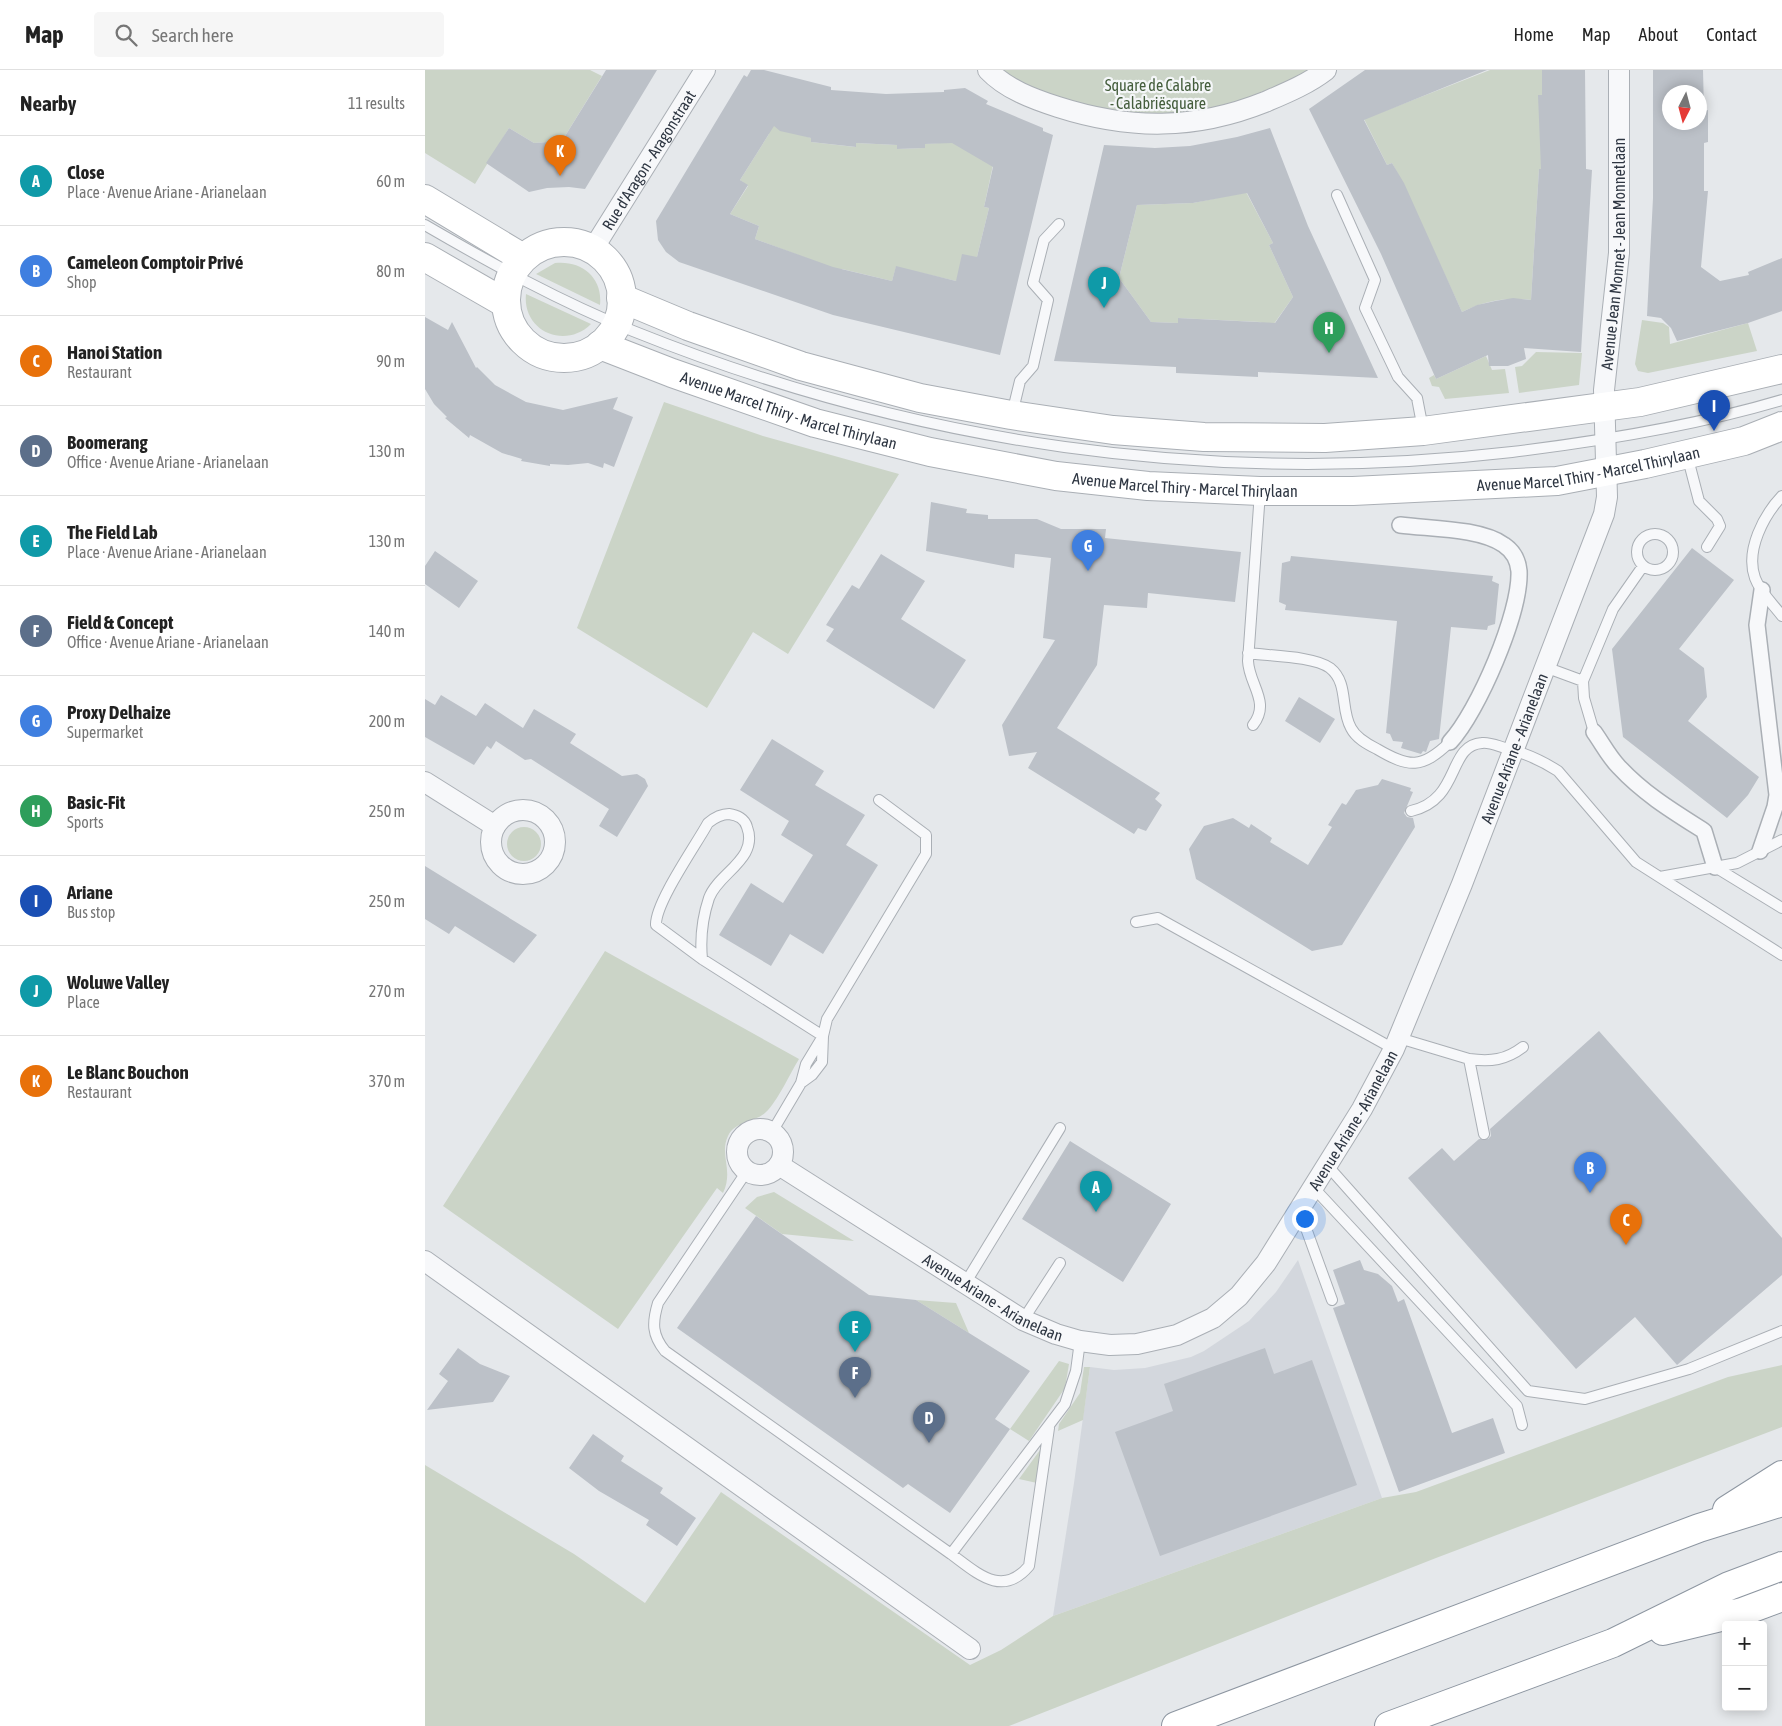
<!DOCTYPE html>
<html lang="en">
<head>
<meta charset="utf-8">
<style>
  :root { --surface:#fff; --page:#f6f6f6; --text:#222; --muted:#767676; --line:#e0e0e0; --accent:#7c3aed }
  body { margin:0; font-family:"Asap Condensed",sans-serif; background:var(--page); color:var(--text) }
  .controls { position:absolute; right:15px; bottom:15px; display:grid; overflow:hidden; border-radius:5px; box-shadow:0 2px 12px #0003 }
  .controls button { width:45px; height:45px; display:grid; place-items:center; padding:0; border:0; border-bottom:1px solid var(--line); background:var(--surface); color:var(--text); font:25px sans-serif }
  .compass { position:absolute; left:1237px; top:15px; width:45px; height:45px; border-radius:50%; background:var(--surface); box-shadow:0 2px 12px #0003; rotate:186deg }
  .you { position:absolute; left:879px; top:1148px; width:18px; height:18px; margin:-12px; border:4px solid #fff; border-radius:50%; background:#1a73e8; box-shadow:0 0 0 8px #1a73e833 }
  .badge { display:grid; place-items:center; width:32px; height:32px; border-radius:50%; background:var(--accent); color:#fff; font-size:16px; font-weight:700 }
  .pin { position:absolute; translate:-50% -41px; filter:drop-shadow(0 1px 2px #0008) }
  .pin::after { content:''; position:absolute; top:26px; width:18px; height:15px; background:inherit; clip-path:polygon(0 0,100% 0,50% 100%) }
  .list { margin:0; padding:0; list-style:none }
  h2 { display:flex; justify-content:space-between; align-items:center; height:65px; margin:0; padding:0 20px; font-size:21px }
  h2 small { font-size:16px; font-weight:400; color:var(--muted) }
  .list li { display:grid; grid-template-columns:32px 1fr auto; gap:15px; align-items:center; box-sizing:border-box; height:90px; padding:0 20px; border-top:1px solid var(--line) }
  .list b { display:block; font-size:19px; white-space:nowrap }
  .list p { margin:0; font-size:16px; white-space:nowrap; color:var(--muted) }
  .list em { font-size:16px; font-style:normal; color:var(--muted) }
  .icon { flex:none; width:28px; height:28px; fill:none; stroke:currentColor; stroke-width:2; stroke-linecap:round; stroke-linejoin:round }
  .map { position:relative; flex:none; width:1357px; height:1656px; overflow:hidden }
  header { display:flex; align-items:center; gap:30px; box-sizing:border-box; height:70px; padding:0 25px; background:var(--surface); border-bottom:1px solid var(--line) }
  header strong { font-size:24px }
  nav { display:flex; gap:28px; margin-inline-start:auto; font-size:18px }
  .search { width:350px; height:45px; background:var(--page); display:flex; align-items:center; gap:12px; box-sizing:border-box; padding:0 18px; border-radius:5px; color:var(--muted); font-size:19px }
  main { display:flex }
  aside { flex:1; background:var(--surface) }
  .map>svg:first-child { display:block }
  .built { fill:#d3d7dd }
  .green { fill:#cbd4c7 }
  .building { fill:#bcc1c8; fill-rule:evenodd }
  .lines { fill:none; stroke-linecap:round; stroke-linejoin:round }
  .service-casing { stroke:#aaafb5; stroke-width:12 }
  .pedestrian-casing { stroke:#aaafb5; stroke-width:18 }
  .minor-casing { stroke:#aaafb5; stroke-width:22 }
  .secondary-casing { stroke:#aaafb5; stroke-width:30 }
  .trunk-casing { stroke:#8d96a1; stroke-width:30 }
  .service { stroke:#f7f8fa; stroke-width:10 }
  .pedestrian { stroke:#f7f8fa; stroke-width:15 }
  .minor { stroke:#f7f8fa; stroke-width:20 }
  .secondary { stroke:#fff; stroke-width:28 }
  .trunk { stroke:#fff; stroke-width:28 }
  .labels { text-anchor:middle; stroke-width:4.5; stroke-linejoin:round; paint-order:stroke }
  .park-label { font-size:16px; fill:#445d3c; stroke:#f4f6f8 }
  .street-label { font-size:16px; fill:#2e3642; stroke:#f4f6f8 }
</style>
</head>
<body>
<header>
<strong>Map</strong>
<div class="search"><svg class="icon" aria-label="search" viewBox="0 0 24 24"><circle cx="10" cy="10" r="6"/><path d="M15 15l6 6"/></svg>Search here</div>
<nav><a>Home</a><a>Map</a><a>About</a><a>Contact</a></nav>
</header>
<main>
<aside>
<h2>Nearby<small>11 results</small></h2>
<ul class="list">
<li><span class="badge" style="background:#0f9aa8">A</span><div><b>Close</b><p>Place · Avenue Ariane - Arianelaan</p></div><em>60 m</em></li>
<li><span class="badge" style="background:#3f7fe0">B</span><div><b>Cameleon Comptoir Privé</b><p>Shop</p></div><em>80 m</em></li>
<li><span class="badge" style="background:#e8710a">C</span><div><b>Hanoi Station</b><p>Restaurant</p></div><em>90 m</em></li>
<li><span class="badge" style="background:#5c6f8a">D</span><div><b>Boomerang</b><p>Office · Avenue Ariane - Arianelaan</p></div><em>130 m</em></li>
<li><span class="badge" style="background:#0f9aa8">E</span><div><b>The Field Lab</b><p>Place · Avenue Ariane - Arianelaan</p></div><em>130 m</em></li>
<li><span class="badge" style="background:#5c6f8a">F</span><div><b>Field &amp; Concept</b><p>Office · Avenue Ariane - Arianelaan</p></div><em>140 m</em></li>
<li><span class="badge" style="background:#3f7fe0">G</span><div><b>Proxy Delhaize</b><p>Supermarket</p></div><em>200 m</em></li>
<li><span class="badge" style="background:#2e9e5b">H</span><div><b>Basic-Fit</b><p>Sports</p></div><em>250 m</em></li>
<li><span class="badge" style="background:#1a4fb4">I</span><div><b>Ariane</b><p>Bus stop</p></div><em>250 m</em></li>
<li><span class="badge" style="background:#0f9aa8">J</span><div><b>Woluwe Valley</b><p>Place</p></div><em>270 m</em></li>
<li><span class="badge" style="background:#e8710a">K</span><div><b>Le Blanc Bouchon</b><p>Restaurant</p></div><em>370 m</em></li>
</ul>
</aside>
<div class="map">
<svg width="1357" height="1656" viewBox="0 0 1357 1656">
  <rect width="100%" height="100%" fill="#e5e8eb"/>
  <!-- built -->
  <path class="built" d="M 873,1190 L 957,1428 L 628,1546 L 649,1413 L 665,1297 L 689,1300 L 720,1298 L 766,1287 L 779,1281 L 824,1251 L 851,1222 Z"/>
  <!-- green -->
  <path class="green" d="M 0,0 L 165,0 L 177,6 L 137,71 L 109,73 L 84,58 L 50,114 L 0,83 Z
    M 575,0 L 891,0 L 798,40 L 715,48 L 624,28 Z
    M 1065,0 L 1117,0 L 1119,99 L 1114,99 L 1106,230 C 1081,227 1059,231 1037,242 L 975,108 L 967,93 L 962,95 L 939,49 Z
    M 348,55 L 386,68 L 386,72 L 430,77 L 431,73 L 472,75 L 472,79 L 499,78 L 500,74 L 528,72 L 568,95 L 559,137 L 564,138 L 552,187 L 531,211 L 471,197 L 467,211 L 417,199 L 416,201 L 330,169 L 334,156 L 305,144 L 323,116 L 315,110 L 344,64 L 342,62 Z
    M 821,122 L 848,173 L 844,175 L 868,227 L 846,258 L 835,252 L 753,248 L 753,253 L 726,252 L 694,208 L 712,135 L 768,133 Z
    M 130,193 C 156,190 178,207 175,235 L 111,204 Z
    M 101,224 L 166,254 C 140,280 97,261 101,224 Z
    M 1217,250 L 1238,253 L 1244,257 L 1245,274 L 1323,253 L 1332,281 L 1223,303 L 1213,301 L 1210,294 Z
    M 1111,282 L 1157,283 L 1154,315 L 1094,323 L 1090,297 L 1097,296 Z
    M 1061,286 L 1067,300 L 1080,299 L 1084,323 L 1020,329 L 1014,317 L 1007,316 L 1004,308 L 1009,305 L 1011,309 Z
    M 239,332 L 338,366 L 474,404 L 363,584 L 328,562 L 282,638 L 152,558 Z
    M82 774a17 17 0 1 1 34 0a17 17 0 1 1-34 0Z
    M 180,881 L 374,989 C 366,1002 352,1032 341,1042 C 330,1053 311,1050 303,1066 C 294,1085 309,1100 298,1123 L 292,1118 L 193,1259 L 18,1136 Z
    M 349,1122 L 429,1171 L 357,1164 L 320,1138 L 332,1127 Z
    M 491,1230 L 531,1233 L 544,1263 Z
    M 634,1291 L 644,1294 L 640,1318 L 604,1371 L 585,1359 Z
    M 1357,1295 L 1357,1357 L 1011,1488 L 584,1656 L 0,1656 L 0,1395 L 149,1484 L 220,1533 L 296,1422 L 545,1595 L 576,1580 L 628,1546 L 957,1428 L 991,1422 L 1303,1307 Z
    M 659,1297 L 665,1297 L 658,1350 L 633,1361 L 634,1354 L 655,1323 Z
    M 615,1380 L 612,1413 L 594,1409 Z"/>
  <!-- building -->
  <path class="building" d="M 181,0 L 232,0 L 160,119 L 144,117 L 122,118 L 104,122 L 61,93 L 84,58 L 109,73 L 137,71 Z
    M 326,0 L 339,0 L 406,17 L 406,20 L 461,24 L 519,22 L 519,20 L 540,18 L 563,31 L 561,34 L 618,58 L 618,61 L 628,65 L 575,285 L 408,245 L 254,192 L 241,182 L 233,170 L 231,151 L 319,5 L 322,7 ZM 349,56 L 355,61 L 386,68 L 386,72 L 431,77 L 431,73 L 472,75 L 472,79 L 500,78 L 500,74 L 527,73 L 568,97 L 559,137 L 564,138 L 552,187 L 537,184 L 531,211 L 471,196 L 467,211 L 408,197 L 330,169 L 334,156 L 305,144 L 323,115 L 315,110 Z
    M 940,0 L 1062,0 L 939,50 L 962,95 L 967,93 L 979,113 L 1037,242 L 1052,235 L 1070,231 L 1088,228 L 1106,230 L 1114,99 L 1116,99 L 1113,25 L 1117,25 L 1117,0 L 1160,0 L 1161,99 L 1167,100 L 1156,282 L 1099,278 L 1101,289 L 1083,296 L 1064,296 L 1063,285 L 1011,309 L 956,184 L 884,39 Z
    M 1228,0 L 1278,0 L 1279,41 L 1283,40 L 1283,72 L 1279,73 L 1279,121 L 1283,121 L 1276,197 L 1295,211 L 1324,205 L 1323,202 L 1357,188 L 1357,241 L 1323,253 L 1252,271 L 1246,258 L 1236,248 L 1222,246 L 1228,128 ZM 1244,22 L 1274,22 L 1274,52 L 1244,52 Z
    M 845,58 L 883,156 L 953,308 L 833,302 L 833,307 L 751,303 L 751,297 L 629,291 L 679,75 L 730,78 L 765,76 L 812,67 ZM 822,123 L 848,173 L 844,175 L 868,227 L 850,253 L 753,248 L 753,253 L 726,252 L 694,208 L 712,135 L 768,133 Z
    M 0,247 L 23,260 L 27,252 L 51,298 L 52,297 L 70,315 L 101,332 L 138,340 L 193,327 L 188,339 L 208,347 L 189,397 L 179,393 L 178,398 L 163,393 L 143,395 L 125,394 L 125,396 L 96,391 L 97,389 L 77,383 L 45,365 L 44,368 L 20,348 L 22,347 L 9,334 L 0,319 Z
    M 506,432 L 542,439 L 541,443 L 563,445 L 563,449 L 612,449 L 636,459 L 681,459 L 680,468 L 816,482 L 810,532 L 723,523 L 722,538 L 679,535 L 672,595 L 632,658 L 735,723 L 730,729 L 737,735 L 721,761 L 713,758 L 709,764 L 603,698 L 612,682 L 584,686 L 577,655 L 630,570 L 618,568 L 626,488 L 590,484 L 589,498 L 501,481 Z
    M 1267,478 L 1309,510 L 1254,579 L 1279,598 L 1282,627 L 1263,651 L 1334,707 L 1323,725 L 1302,748 L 1198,667 L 1187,579 Z
    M 10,481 L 53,511 L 34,538 L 0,514 L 0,496 Z
    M 456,484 L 500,511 L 476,549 L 541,590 L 509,639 L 401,571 L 409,559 L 401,555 L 427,515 L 434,519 Z
    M 866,486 L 1068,506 L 1067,511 L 1074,514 L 1070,554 L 1063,556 L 1062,560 L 1026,557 L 1014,669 L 1005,671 L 1001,682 L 998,681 L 996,684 L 976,678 L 978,672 L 968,671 L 965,664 L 961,663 L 972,551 L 860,540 L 861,535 L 854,532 L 857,493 L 865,491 Z
    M 16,625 L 51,646 L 60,633 L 98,658 L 109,639 L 151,664 L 145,673 L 197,706 L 212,704 L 220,709 L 223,716 L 192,767 L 174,756 L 184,739 L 106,689 L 100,690 L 71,671 L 66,679 L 62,676 L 49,695 L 0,667 L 0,629 L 10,635 Z
    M 874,627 L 910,649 L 895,673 L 860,651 Z
    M 347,669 L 399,701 L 390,715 L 440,745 L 421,775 L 453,795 L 398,884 L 365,864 L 346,896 L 294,865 L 326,813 L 358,833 L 388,785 L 356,765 L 364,751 L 315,720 Z
    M 957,709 L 986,718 L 985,721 L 988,722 L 979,743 L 982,747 L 988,748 L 990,757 L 917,875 L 887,881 L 771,809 L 764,779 L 779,756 L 808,748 L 824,758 L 826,754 L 847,768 L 845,772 L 883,795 L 907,757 L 903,755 L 917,733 L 921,735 L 931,720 L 953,715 Z
    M 0,796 L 112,865 L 89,893 L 30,856 L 24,864 L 0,849 Z
    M 1174,961 L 1357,1168 L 1357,1205 L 1252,1295 L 1210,1247 L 1151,1299 L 983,1108 L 1017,1078 L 1029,1091 L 1054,1069 L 1063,1069 L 1066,1066 L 1065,1059 Z
    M 645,1071 L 746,1134 L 698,1212 L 597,1149 Z
    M 331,1146 L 444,1225 L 491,1230 L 605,1301 L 570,1349 L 585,1359 L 525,1443 L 483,1414 L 478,1418 L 252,1258 Z
    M 935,1190 L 939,1200 L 953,1204 L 967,1216 L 973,1232 L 979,1229 L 1027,1363 L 1068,1348 L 1080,1383 L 974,1422 L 908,1238 L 920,1234 L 908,1200 Z
    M 33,1278 L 55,1294 L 85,1306 L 68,1332 L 2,1340 L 23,1311 L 14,1304 Z
    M 840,1278 L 849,1304 L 887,1290 L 932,1415 L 735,1486 L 690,1362 L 748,1341 L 739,1314 Z
    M 168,1364 L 199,1386 L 196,1391 L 238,1418 L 235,1423 L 271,1448 L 252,1476 L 221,1455 L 224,1450 L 174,1421 L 144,1398 Z"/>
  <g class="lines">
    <defs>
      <path id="service" d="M 912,125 L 950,210 L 940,238 L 973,307 L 992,328 L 998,359
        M 0,155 C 67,194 136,232 208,261 C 489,374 785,417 1087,382 C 1177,371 1270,356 1357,330
        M 587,344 L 595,311 L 608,296 L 623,230 L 608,213 L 619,170 L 634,154
        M 1262,385 L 1274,431 L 1292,449 L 1295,456 L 1282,477
        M 1357,426 C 1339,445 1320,480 1330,508 C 1335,522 1348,534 1357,546
        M1212 482a18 18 0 1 1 36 0a18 18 0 1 1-36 0Z
        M 823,583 C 844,586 889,586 905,598 C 924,613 915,639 926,658 C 931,668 942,674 952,679 C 984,698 997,699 1025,672
        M 1120,597 L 1158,611
        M 828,655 C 846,632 824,615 823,591 L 835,422
        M 1169,662 L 1159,628 L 1158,611 L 1188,539 L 1218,496
        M 986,741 C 1036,730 1022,675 1057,673 C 1064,672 1073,676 1080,678 C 1100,683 1116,690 1133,701 L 1211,792 L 1357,885
        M 1290,797 L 1312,793 L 1357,770
        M 1235,807 L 1290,797 L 1357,838
        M 711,852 L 733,848 L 969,979
        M 277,889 C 275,868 277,849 284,828 C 293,803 334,789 322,757 C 320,749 312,745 304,744 C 296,744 289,748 283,753 C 271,775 230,833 231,855 L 277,889 L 398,966
        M 974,968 L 1044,989 L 1059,1064
        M 1044,989 C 1066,992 1081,990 1098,977
        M 376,1013 L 381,994 L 398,966
        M 347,1062 L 376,1013 L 387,1005 L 397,992 L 398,966 L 402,949 L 501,784 L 501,765 L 454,730
        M 901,1094 L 1103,1321 L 1160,1329 L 1264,1299 L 1357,1261
        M 322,1101 L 233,1233 C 227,1253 227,1265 240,1281 L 526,1484 L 640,1334 L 651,1301 L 655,1271
        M 887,1116 L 1092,1336 L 1097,1355
        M 874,1139 L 907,1230
        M 541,1212 L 635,1058
        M 598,1250 L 635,1193
        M 526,1484 C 552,1503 577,1528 604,1496 L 624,1358"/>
      <path id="pedestrian" d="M 975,455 C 1005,459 1055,458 1079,475 C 1088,481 1093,490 1094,501 C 1096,542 1053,642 1025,672
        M 1169,662 C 1177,673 1184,687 1194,697 C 1219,724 1249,742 1279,761 L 1290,797
        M 1335,781 L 1350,737 L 1352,725 L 1332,555 L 1337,520"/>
      <g id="minor">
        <path d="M 563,0 C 581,19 608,29 633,37 C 705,60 770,60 840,32 C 861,23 883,14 901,0"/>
        <path id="s1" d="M 168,179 L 280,0"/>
        <path d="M 0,712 L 70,756"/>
        <circle cx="98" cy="772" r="32"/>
        <circle cx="335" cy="1082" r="23"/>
        <path id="s2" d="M 354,1095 L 598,1250 L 631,1264 L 655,1271 L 685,1275 L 712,1274 L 752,1265 L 788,1248 L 814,1226 L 841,1193 L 937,1039 L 969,979 L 1037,814 L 1179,444 L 1182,427 L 1179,320 L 1194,183 L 1194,0"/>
        <path d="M 0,1191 L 545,1579"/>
      </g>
      <g id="secondary">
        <path d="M 0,129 L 98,188"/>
        <circle cx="139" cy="230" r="58"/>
        <path d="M 0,187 L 80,233"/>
        <path d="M 196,228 L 263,256 L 376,296 L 495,328 L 586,345 L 688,360 L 779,367 L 900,368 L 998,361 L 1215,332 L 1357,299"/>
        <path id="s3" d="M 175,275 L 247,303 L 390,353 L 505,382 L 631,406 L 723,416 L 835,421 L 928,421 L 1132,411 L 1220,394 L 1319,371 L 1357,356"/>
      </g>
      <path id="trunk" d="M 1302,1440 L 1357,1405
        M 1238,1561 L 1317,1542 L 1357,1527
        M 751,1656 L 1274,1458 L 1357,1432
        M 964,1656 L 1188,1573 L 1304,1516 L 1357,1496"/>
    </defs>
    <!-- service casing -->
    <use href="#service" class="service-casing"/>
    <!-- pedestrian casing -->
    <use href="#pedestrian" class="pedestrian-casing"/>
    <!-- minor casing -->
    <use href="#minor" class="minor-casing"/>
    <!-- secondary casing -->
    <use href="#secondary" class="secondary-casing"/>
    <!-- trunk casing -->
    <use href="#trunk" class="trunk-casing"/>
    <!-- service -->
    <use href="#service" class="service"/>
    <!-- pedestrian -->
    <use href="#pedestrian" class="pedestrian"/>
    <!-- minor -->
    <use href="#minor" class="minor"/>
    <!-- secondary -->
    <use href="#secondary" class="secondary"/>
    <!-- trunk -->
    <use href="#trunk" class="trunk"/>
  </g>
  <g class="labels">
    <!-- park labels -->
    <g class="park-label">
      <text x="733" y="21">Square de Calabre<tspan x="733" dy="18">- Calabriësquare</tspan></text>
    </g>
    <!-- street labels -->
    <g class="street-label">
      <text dy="6" stroke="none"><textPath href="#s1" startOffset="105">Rue d'Aragon - Aragonstraat</textPath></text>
      <text dy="6" stroke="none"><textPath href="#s2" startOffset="1650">Avenue Jean Monnet - Jean Monnetlaan</textPath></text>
      <text dy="6" stroke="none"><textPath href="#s3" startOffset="200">Avenue Marcel Thiry - Marcel Thirylaan</textPath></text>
      <text dy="6" stroke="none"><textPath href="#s3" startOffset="1010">Avenue Marcel Thiry - Marcel Thirylaan</textPath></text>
      <text dy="6" stroke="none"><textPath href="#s3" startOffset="605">Avenue Marcel Thiry - Marcel Thirylaan</textPath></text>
      <text dy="6" stroke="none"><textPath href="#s2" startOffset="1138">Avenue Ariane - Arianelaan</textPath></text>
      <text dy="6" stroke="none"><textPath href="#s2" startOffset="732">Avenue Ariane - Arianelaan</textPath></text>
      <text dy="6" stroke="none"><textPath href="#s2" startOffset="252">Avenue Ariane - Arianelaan</textPath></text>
    </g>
  </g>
</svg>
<div class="controls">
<button>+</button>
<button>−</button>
</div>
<svg class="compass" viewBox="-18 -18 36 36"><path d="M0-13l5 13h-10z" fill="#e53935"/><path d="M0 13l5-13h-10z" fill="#767676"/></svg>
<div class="you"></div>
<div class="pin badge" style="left:671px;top:1142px;background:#0f9aa8">A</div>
<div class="pin badge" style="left:1165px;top:1123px;background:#3f7fe0">B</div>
<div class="pin badge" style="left:1201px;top:1175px;background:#e8710a">C</div>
<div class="pin badge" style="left:504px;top:1373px;background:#5c6f8a">D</div>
<div class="pin badge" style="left:430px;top:1282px;background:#0f9aa8">E</div>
<div class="pin badge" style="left:430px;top:1328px;background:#5c6f8a">F</div>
<div class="pin badge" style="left:663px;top:501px;background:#3f7fe0">G</div>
<div class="pin badge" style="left:904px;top:283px;background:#2e9e5b">H</div>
<div class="pin badge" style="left:1289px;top:361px;background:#1a4fb4">I</div>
<div class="pin badge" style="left:679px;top:238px;background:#0f9aa8">J</div>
<div class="pin badge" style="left:135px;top:106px;background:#e8710a">K</div>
</div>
</main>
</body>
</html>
